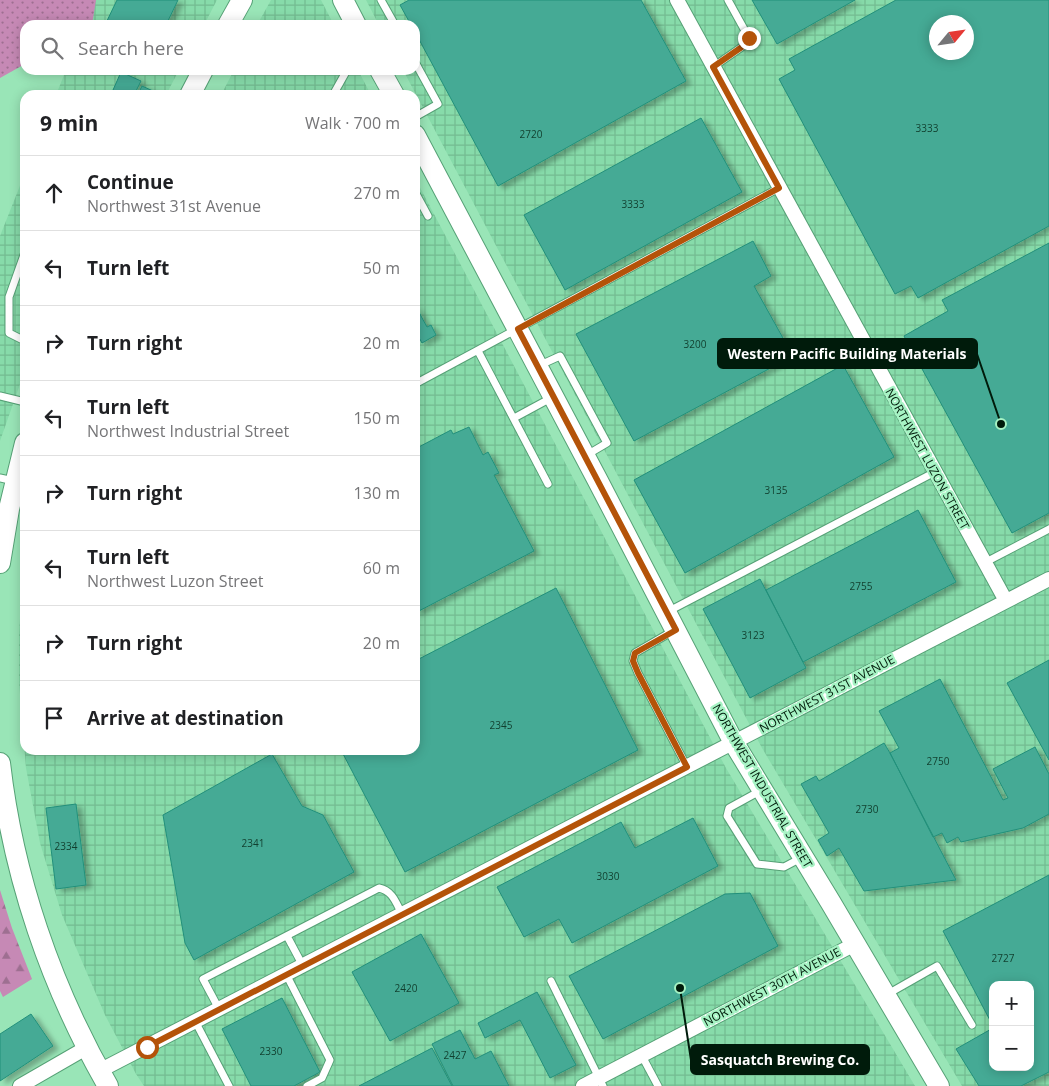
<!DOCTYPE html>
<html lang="en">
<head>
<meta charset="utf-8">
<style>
  :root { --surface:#fff; --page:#f6f6f6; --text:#202124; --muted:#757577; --line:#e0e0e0 }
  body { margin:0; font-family:"Open Sans",sans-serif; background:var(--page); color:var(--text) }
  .controls { position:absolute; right:15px; bottom:15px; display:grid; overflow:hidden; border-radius:10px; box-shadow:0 2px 12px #0003 }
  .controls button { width:45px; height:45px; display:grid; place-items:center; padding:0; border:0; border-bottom:1px solid var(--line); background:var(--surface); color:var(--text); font:25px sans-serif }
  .compass { position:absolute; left:929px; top:15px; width:45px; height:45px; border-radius:50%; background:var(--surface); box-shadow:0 2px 12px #0003; rotate:61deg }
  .stop { position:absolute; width:15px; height:15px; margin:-11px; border:4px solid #b45309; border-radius:50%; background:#fff }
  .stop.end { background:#b45309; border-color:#fff; box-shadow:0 1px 5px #0008 }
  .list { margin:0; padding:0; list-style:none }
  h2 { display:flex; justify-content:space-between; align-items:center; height:65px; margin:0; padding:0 20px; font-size:21px }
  h2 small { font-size:16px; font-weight:400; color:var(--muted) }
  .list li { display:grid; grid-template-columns:32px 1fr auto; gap:15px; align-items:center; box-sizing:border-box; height:75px; padding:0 20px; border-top:1px solid var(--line) }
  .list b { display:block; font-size:19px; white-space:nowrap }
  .list p { margin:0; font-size:16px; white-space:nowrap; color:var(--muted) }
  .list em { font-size:16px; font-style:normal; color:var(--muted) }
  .icon { flex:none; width:28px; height:28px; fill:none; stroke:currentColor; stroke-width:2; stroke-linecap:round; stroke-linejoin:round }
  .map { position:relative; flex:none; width:1049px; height:1086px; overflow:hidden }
  .search { position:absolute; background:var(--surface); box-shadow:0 2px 12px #0003; left:20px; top:20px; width:400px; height:55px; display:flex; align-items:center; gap:12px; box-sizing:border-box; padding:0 18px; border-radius:15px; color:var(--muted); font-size:19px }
  .panel { position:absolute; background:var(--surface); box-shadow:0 2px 12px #0003; left:20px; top:90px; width:400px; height:665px; border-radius:15px }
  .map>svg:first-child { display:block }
  .industrial { fill:url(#industrial-grid); fill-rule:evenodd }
  .forest { fill:url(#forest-firs) }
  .park { fill:url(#park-dots) }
  .building { fill:#45aa95; stroke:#22907b; fill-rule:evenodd; filter:url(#shadow) }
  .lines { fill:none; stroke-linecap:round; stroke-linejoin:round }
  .lane-casing { stroke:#56a176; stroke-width:9 }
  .street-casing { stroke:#56a176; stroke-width:16 }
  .secondary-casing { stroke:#56a176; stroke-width:22 }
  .lane { stroke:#fff; stroke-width:7 }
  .street { stroke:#fff; stroke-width:14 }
  .secondary { stroke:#fff; stroke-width:20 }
  .route { stroke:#b45309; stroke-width:6 }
  .labels { text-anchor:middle; stroke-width:4.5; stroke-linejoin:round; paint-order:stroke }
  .number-label { font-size:10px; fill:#113f2e }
  .street-label { font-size:12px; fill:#001b0b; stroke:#a6f3c4 }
  .leader { fill:none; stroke:#001b0b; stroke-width:2 }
  .callout-dot { fill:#001b0b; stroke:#a6f3c4; stroke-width:2 }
  .callout { fill:#001b0b; stroke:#001b0b; stroke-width:2 }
  .callout-label { font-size:14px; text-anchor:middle; font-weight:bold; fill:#fff }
</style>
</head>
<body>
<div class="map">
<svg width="1049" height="1086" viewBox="0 0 1049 1086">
  <defs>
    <pattern id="industrial-grid" width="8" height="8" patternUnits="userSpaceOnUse" patternTransform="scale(1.25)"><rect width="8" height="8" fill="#87dbaa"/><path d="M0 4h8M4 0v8" fill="none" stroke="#73bb91"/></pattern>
    <pattern id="forest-firs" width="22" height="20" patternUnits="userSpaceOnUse" patternTransform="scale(1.25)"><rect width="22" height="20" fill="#c689b5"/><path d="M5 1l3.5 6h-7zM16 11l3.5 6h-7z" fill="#9e6f91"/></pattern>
    <pattern id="park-dots" width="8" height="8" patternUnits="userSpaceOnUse" patternTransform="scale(1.25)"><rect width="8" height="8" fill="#c689b5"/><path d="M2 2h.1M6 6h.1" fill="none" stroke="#9e6f91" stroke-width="1.8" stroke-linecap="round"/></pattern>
    <filter id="shadow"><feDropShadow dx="5.5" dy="3" stdDeviation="2.5" flood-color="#0004"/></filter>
  </defs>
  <rect width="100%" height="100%" fill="#99e5b7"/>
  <!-- industrial -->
  <path class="industrial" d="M 94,0 L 217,0 L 204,25 L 84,25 Z
    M 271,0 L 321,0 L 334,25 L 257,25 Z
    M 366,0 L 1049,0 L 1049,1086 L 962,1086 L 762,748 L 403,70 L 415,70 L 415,25 L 379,25 ZM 936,22 L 966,22 L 966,52 L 936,52 ZM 993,985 L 1030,985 L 1030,1067 L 993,1067 Z
    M 66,70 L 179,70 L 166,95 L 56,95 Z
    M 234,70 L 358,70 L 371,95 L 221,95 Z
    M 25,173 L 25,370 L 0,441 L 0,236 Z
    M 415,178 L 726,768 L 915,1086 L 144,1086 L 136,1074 L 105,1015 L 62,915 L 40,843 L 26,768 L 19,682 L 19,632 L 25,550 L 25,750 L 415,750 Z"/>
  <!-- forest -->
  <path class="forest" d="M 0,890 L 12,928 L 32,979 L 3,997 L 0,991 Z"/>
  <!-- park -->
  <path class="park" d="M 0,0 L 96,0 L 92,25 L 25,25 L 25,64 L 0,78 Z"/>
  <!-- building -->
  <path class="building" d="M 117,0 L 178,0 L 166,25 L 105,25 Z
    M 409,0 L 641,0 L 686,81 L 498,186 L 415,32 L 415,25 L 411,25 L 400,5 Z
    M 752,0 L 855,0 L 777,44 Z
    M 896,0 L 1049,0 L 1049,226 L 918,298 L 911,286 L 895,294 L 779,79 L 795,70 L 789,59 ZM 936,22 L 966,22 L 966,52 L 936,52 Z
    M 121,72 L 141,81 L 134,95 L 124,95 L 113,90 Z
    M 142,86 L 162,95 L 145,95 L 139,92 Z
    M 701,118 L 742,192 L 565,290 L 524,215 Z
    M 753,241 L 771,276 L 754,286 L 793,356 L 634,441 L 576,334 Z
    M 1049,243 L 1049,513 L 1012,533 L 904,336 L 948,311 L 942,300 Z
    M 415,305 L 427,327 L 431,325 L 436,335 L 422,343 L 417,334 L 415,335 Z
    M 843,365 L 894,457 L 685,573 L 634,480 Z
    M 469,427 L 483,455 L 488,452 L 499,473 L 494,475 L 534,551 L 415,613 L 415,449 L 451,430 L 453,434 Z
    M 918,510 L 956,582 L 803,662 L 766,590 Z
    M 760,579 L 806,668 L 750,698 L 703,609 Z
    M 556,588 L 638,750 L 405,872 L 341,750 L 415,750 L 415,661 Z
    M 1049,660 L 1049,760 L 1007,683 Z
    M 940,679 L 1003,800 L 1008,798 L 993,769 L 1035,747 L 1049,774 L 1049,814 L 1023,828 L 961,842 L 958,837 L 947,843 L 942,833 L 933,837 L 890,753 L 899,748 L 879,711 Z
    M 884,743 L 890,753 L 956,880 L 864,891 L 839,848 L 827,856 L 818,840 L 829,833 L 801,784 L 816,776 L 819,781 Z
    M 272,754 L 302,806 L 323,815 L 354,872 L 194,960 L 185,943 L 163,815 Z
    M 76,804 L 86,885 L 56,889 L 46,808 Z
    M 693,818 L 718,866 L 572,943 L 559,919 L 524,937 L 497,887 L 621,822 L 635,848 Z
    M 1049,875 L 1049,1072 L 1021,1086 L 979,1086 L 956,1049 L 993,1028 L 993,1067 L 1030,1067 L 1030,985 L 993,985 L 993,1026 L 943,931 Z
    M 750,893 L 778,946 L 603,1039 L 569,976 L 725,894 Z
    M 421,934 L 459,1003 L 390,1041 L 352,972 Z
    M 537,992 L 576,1065 L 550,1078 L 520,1020 L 485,1038 L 478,1023 Z
    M 282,998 L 320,1072 L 294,1086 L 251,1086 L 222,1029 Z
    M 31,1014 L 53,1046 L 0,1081 L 0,1034 Z
    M 460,1030 L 475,1059 L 491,1051 L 509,1086 L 453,1086 L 432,1044 Z
    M 432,1048 L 452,1086 L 359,1086 Z"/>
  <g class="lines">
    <defs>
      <path id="lane" d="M 381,0 L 395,25
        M 415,62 L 438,104 L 415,117
        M 713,67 L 749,42 L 749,38 L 728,0
        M 333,95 L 347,70
        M 415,192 L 428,216
        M 25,252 L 9,297 L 9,333 L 25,341
        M 478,351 L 548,484
        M 538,366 L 560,356 L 607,443 L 585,456
        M 415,384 L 779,188
        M 0,396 L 25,402
        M 514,418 L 551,398
        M 0,478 L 14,481
        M 984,563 L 1049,529
        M 667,612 L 935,472
        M 673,631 L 635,653 L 633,661 L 638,673 L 687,767
        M 760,791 L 729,808 L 727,816 L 757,864 L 784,867 L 801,858
        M 287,936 L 303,966
        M 286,974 L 330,1060 L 322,1078 L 307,1086
        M 551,981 L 603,1086
        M 886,995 L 937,966 L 972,1025
        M 219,1009 L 203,979 L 379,888 C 393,891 396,903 402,914
        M 195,1021 L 229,1086
        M 642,1056 L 658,1086"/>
      <path id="street" d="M 677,0 L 1006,601
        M 99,1071 L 1049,579
        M 20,1086 L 86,1048
        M 583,1086 L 855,944"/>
      <path id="secondary" d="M 343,0 L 356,25
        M 228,25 L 242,0
        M 380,70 L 394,95
        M 190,95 L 203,70
        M 415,135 L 598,481 L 734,743 L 831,903 L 939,1086
        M 0,563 L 9,509 L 25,443
        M 0,763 C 13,876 51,987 108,1086"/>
    </defs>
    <!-- lane casing -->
    <use href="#lane" class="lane-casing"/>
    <!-- street casing -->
    <use href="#street" class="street-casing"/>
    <!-- secondary casing -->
    <use href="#secondary" class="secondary-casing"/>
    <!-- lane -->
    <use href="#lane" class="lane"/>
    <!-- street -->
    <use href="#street" class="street"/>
    <!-- secondary -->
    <use href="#secondary" class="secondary"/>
  </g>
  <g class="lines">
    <!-- route -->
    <path class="route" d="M 147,1047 L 687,767 L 638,673 L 633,661 L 635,653 L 676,630 L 518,329 L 779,188 L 713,67 L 749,42 L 749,38"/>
  </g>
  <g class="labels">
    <!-- number labels -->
    <g class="number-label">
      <text x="927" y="132">3333</text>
      <text x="531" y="138">2720</text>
      <text x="633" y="208">3333</text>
      <text x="695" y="348">3200</text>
      <text x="776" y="494">3135</text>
      <text x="861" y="590">2755</text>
      <text x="753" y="639">3123</text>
      <text x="501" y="729">2345</text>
      <text x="938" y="765">2750</text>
      <text x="867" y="813">2730</text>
      <text x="253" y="847">2341</text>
      <text x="66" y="850">2334</text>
      <text x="608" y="880">3030</text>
      <text x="1003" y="962">2727</text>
      <text x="406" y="992">2420</text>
      <text x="271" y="1055">2330</text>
      <text x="455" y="1059">2427</text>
    </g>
    <!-- street labels -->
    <g class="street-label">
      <text transform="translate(927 459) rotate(61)" y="4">NORTHWEST LUZON STREET</text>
      <text transform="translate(827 694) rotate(-28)" y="4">NORTHWEST 31ST AVENUE</text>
      <text transform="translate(762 786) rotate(60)" y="4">NORTHWEST INDUSTRIAL STREET</text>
      <text transform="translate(772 987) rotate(-28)" y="4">NORTHWEST 30TH AVENUE</text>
    </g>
  </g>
  <!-- callouts -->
  <path class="leader" d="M1001 424L977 354M680 988L691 1060"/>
  <g class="callout-dot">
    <circle cx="1001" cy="424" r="5"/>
    <circle cx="680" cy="988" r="5"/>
  </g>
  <g class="callout">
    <rect x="718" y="339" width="259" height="29" rx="5"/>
    <rect x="691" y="1045" width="178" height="29" rx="5"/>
  </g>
  <g class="callout-label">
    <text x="847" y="359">Western Pacific Building Materials</text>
    <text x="780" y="1065">Sasquatch Brewing Co.</text>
  </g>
</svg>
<div class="controls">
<button>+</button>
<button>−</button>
</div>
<svg class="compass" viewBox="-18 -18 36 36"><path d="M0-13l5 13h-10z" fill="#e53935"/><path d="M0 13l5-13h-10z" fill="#757577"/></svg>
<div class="stop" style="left:147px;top:1047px"></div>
<div class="stop end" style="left:749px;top:38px"></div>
<div class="search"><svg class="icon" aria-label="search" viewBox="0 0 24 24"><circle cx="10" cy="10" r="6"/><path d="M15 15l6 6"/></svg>Search here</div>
<section class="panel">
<h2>9 min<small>Walk · 700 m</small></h2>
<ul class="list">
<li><svg class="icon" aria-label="ahead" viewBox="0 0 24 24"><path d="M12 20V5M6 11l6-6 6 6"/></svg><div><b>Continue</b><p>Northwest 31st Avenue</p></div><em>270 m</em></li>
<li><svg class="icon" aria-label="left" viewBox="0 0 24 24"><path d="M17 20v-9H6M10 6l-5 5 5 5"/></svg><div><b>Turn left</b></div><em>50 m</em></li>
<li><svg class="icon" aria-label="right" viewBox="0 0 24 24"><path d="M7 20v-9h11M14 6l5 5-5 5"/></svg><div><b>Turn right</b></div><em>20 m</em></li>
<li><svg class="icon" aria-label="left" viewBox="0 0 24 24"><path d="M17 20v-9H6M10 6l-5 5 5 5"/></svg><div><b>Turn left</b><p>Northwest Industrial Street</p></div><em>150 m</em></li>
<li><svg class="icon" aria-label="right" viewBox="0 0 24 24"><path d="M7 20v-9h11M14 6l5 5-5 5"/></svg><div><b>Turn right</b></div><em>130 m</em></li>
<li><svg class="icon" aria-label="left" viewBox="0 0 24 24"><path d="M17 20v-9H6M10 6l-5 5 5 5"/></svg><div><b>Turn left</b><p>Northwest Luzon Street</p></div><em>60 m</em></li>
<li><svg class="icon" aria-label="right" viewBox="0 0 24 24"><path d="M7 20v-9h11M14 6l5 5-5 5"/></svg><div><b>Turn right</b></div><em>20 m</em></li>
<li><svg class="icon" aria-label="arrive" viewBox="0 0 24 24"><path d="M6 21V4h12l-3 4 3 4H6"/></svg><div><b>Arrive at destination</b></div></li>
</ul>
</section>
</div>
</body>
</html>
